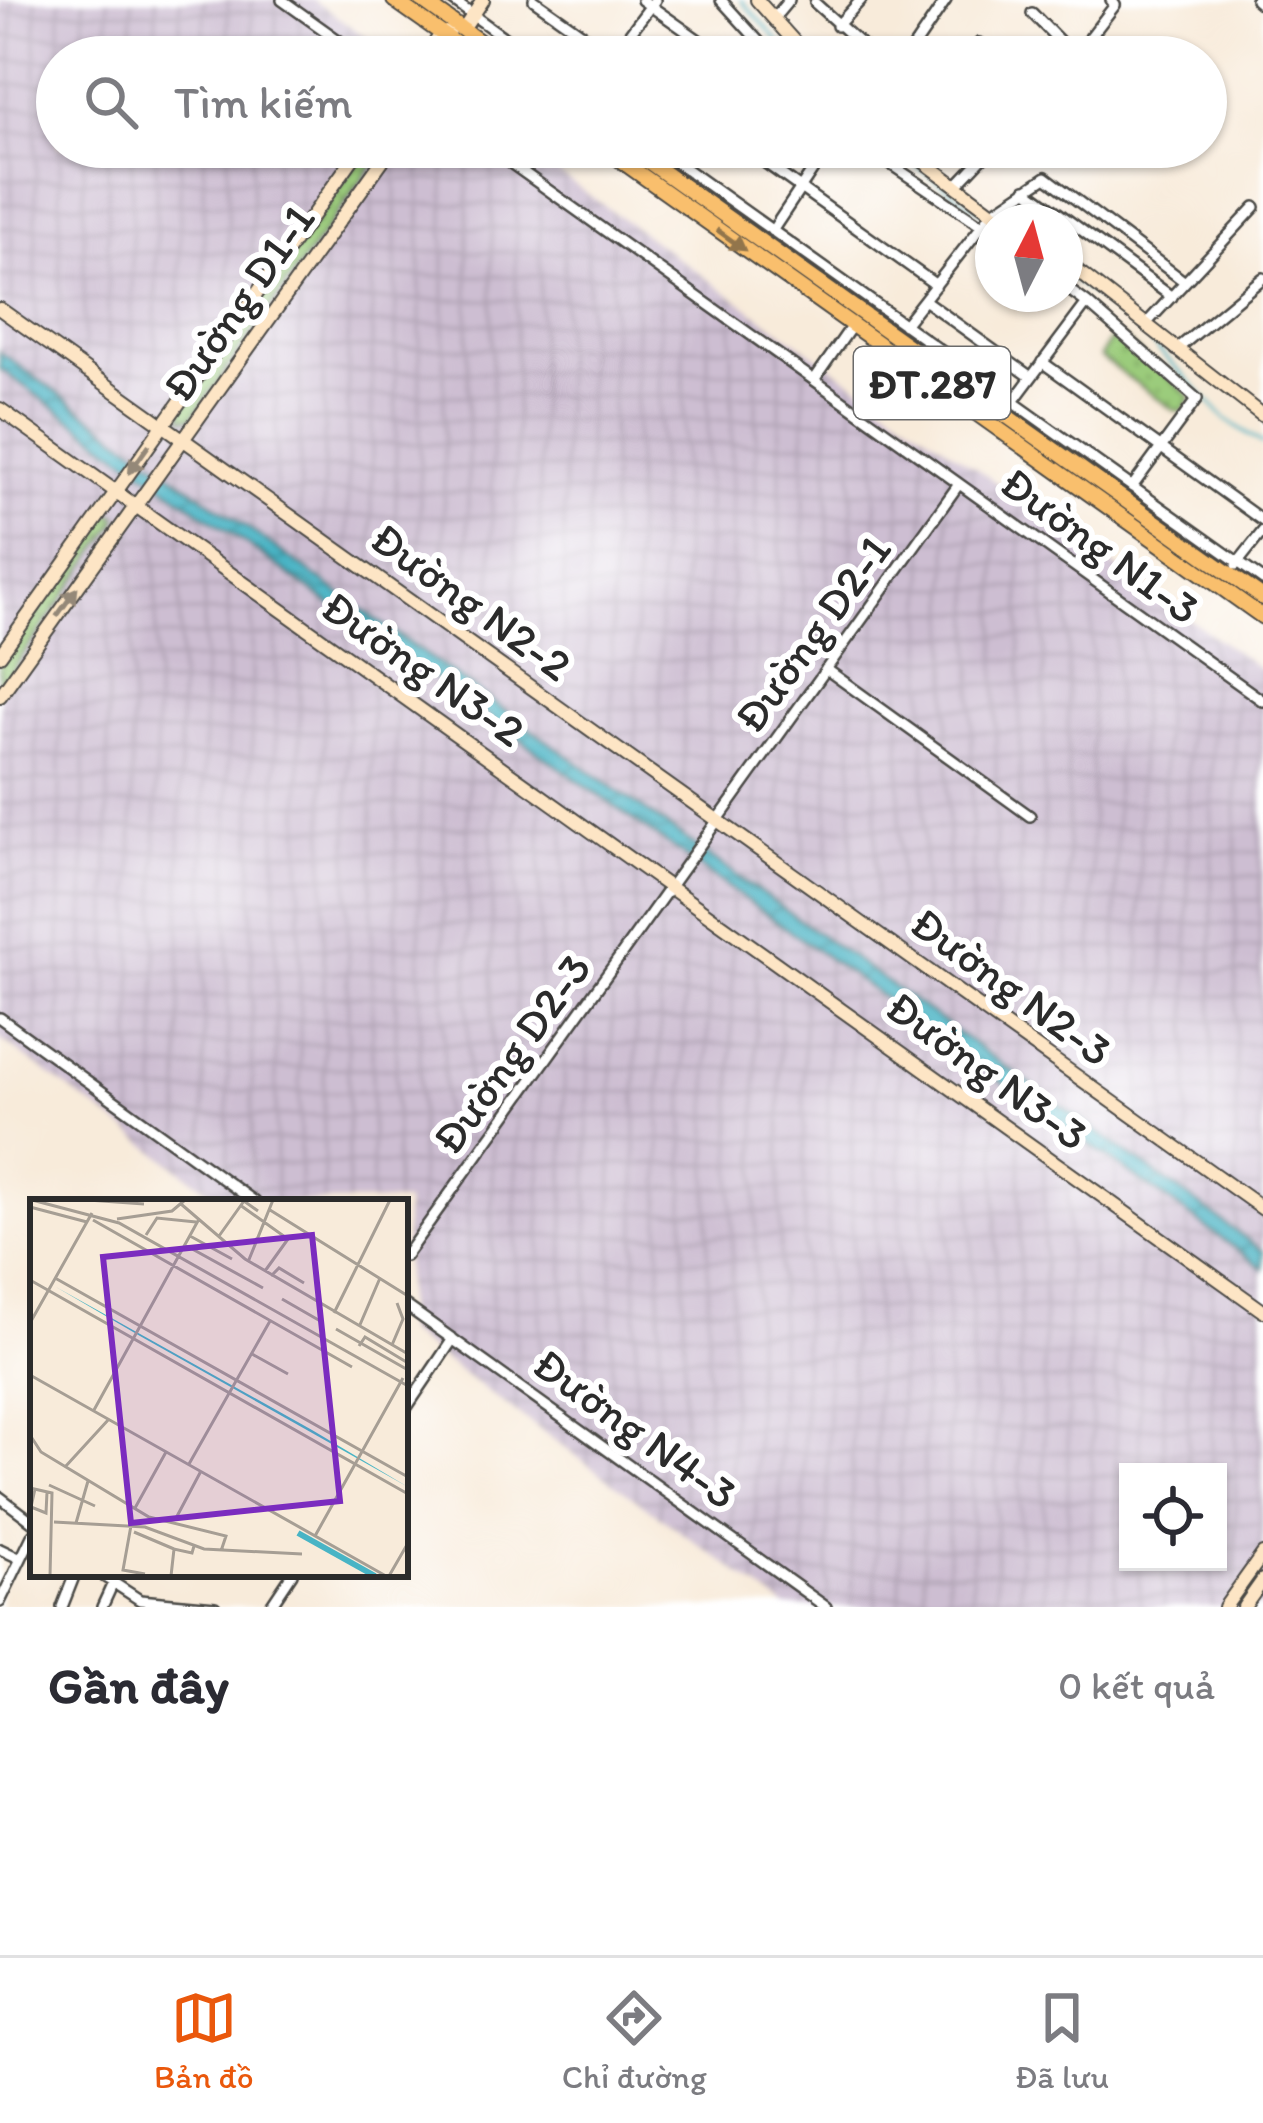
<!DOCTYPE html>
<html lang="vi">
<head>
<meta charset="utf-8">
<style>
  :root { --surface:#fff; --page:#f2f2f3; --text:#2b2b33; --muted:#7c7c81; --line:#e1e1e2; --accent:#ea580c }
  body { margin:0; font-family:Itim,sans-serif; background:var(--page); color:var(--text) }
  .controls { position:absolute; right:36px; bottom:36px; display:grid; overflow:hidden; border-radius:0px; box-shadow:0 3px 9px #0004 }
  .controls button { width:108px; height:108px; display:grid; place-items:center; padding:0; border:0; border-bottom:3px solid var(--line); background:var(--surface); color:var(--text); font:60px sans-serif }
  .compass { position:absolute; left:975px; top:204px; width:108px; height:108px; border-radius:50%; background:var(--surface); box-shadow:0 3px 9px #0004; rotate:6deg }
  .list { margin:0; padding:0; list-style:none }
  h2 { display:flex; justify-content:space-between; align-items:center; height:156px; margin:0; padding:0 48px; font-size:51px }
  h2 small { font-size:39px; font-weight:400; color:var(--muted) }
  .icon { flex:none; width:66px; height:66px; fill:none; stroke:currentColor; stroke-width:2; stroke-linecap:round; stroke-linejoin:round }
  .map { position:relative; flex:none; width:1263px; height:1607px; overflow:hidden }
  .search { position:absolute; background:var(--surface); box-shadow:0 3px 9px #0004; left:36px; right:36px; top:36px; height:132px; display:flex; align-items:center; gap:30px; box-sizing:border-box; padding:0 42px; border-radius:66px; color:var(--muted); font-size:45px }
  .sheet { height:348px; background:var(--surface) }
  nav { display:flex; justify-content:space-around; align-items:center; box-sizing:border-box; height:168px; border-top:3px solid var(--line); background:var(--surface); font-size:33px; color:var(--muted) }
  nav a { display:grid; justify-items:center; gap:6px }
  nav .on { color:var(--accent) }
  .map>svg:first-child { display:block }
  .industrial { fill:url(#industrial-grid); fill-rule:evenodd }
  .green { fill:url(#green-dots); stroke:#637c54; stroke-width:3 }
  .water { fill:url(#water-waves); stroke:#3a7078; stroke-width:3 }
  .lines { fill:none; stroke-linecap:round; stroke-linejoin:round }
  .stream { stroke:#48b4c5; stroke-width:3 }
  .street-casing { stroke:#4a4845; stroke-width:14 }
  .secondary-casing { stroke:#4a4845; stroke-width:16 }
  .primary-casing { stroke:#4a4845; stroke-width:18 }
  .street { stroke:#fff; stroke-width:9 }
  .secondary { stroke:#fde5c5; stroke-width:12 }
  .primary { stroke:#f9bf6d; stroke-width:14 }
  .oneway { fill:#92754c }
  .oneway2 { fill:#948878 }
  .labels { text-anchor:middle; stroke-width:12; stroke-linejoin:round; paint-order:stroke }
  .shield { fill:#fff; stroke:#6b6b6b; stroke-width:3 }
  .shield-label { font-size:42px; font-weight:bold; fill:#2b2b2b }
  .street-label { font-size:45px; fill:#2b2b2b; stroke:#fff }
  .inset-river { fill:none; stroke:#48b4c5; stroke-width:6 }
  .inset-road { fill:none; stroke:#a69e94; stroke-width:3 }
  .view { fill:#7b2cbf; fill-opacity:0.15; stroke:#7b2cbf; stroke-width:6 }
  .inset-edge { fill:none; stroke:#2b2b2b; stroke-width:6 }
</style>
</head>
<body>
<div class="map">
<svg width="1263" height="1607" viewBox="0 0 1263 1607">
  <defs>
    <pattern id="industrial-grid" width="8" height="8" patternUnits="userSpaceOnUse" patternTransform="scale(3)"><rect width="8" height="8" fill="#cdbed2"/><path d="M0 4h8M4 0v8" fill="none" stroke="#b0a3b4"/></pattern>
    <pattern id="green-dots" width="8" height="8" patternUnits="userSpaceOnUse" patternTransform="scale(3)"><rect width="8" height="8" fill="#9bcc7c"/><path d="M2 2h.1M6 6h.1" fill="none" stroke="#86af6b" stroke-width="1.8" stroke-linecap="round"/></pattern>
    <pattern id="water-waves" width="16" height="10" patternUnits="userSpaceOnUse" patternTransform="scale(3)"><rect width="16" height="10" fill="#48b4c5"/><path d="M0 5q4-4 8 0t8 0" fill="none" stroke="#3c93a0"/></pattern>
  </defs>
  <rect width="100%" height="100%" fill="#fff"/>
  <filter id="ink" filterUnits="userSpaceOnUse"><feTurbulence type="fractalNoise" baseFrequency=".00833" numOctaves="2"/><feDisplacementMap in="SourceGraphic" scale="24" xChannelSelector="R" yChannelSelector="G"/><feConvolveMatrix kernelMatrix="1 2 1 2 8 2 1 2 1" color-interpolation-filters="sRGB"/></filter>
  <filter id="wash" filterUnits="userSpaceOnUse"><feTurbulence type="fractalNoise" baseFrequency=".004" numOctaves="4" result="noise"/><feDisplacementMap in="SourceGraphic" scale="48" xChannelSelector="R" yChannelSelector="G"/><feGaussianBlur stdDeviation="2.7" result="paint"/><feColorMatrix in="noise" values="0 0 0 0 0 0 0 0 0 0 0 0 0 0 0 0 0 1.4 0 .05"/><feComposite in="paint" operator="in"/></filter>
  <g filter="url(#wash)">
    <rect width="100%" height="100%" fill="#f8ebda"/>
    <!-- industrial -->
    <path class="industrial" d="M 0,0 L 313,0 L 394,57 L 57,57 L 57,147 L 521,147 L 1263,671 L 1263,1607 L 785,1607 L 405,1332 L 405,1202 L 225,1202 L 0,1039 ZM 1128,1472 L 1218,1472 L 1218,1562 L 1128,1562 Z"/>
    <!-- green -->
    <path class="green" d="M 369,147 L 385,147 L 192,417 L 183,418 L 182,409 Z
      M 1121,337 L 1191,397 L 1183,411 L 1174,410 L 1100,357 L 1110,340 Z
      M 107,514 L 116,514 L 117,522 L 0,687 L 0,665 Z"/>
    <!-- water -->
    <path class="water" d="M 0,352 L 1140,1162 L 1263,1251 L 1263,1268 L 0,369 Z"/>
    <g class="lines">
      <!-- stream -->
      <path class="stream" d="M 741,0 L 793,57
        M 889,147 L 984,214
        M 1065,274 L 1132,323 L 1226,419 L 1263,444"/>
    </g>
  </g>
  <g filter="url(#ink)">
    <g class="lines">
      <defs>
        <path id="street" d="M 282,0 L 362,57
          M 452,0 L 531,57
          M 534,0 L 615,57
          M 642,0 L 723,57
          M 721,0 L 773,57
          M 1256,0 L 1263,6
          M 815,3 L 875,57
          M 1032,13 L 1075,57
          M 774,18 L 789,0
          M 837,26 L 861,0
          M 979,43 L 995,57
          M 612,57 L 655,0
          M 907,57 L 946,0
          M 1075,57 L 1115,5 L 1111,0
          M 488,147 L 1263,701
          M 655,147 L 1263,580
          M 743,147 L 936,285
          M 865,147 L 993,233
          M 956,186 L 993,147
          M 1026,189 L 1172,297
          M 772,231 L 828,147
          M 924,300 L 1031,377
          M 1087,303 L 1197,399 L 1132,487
          M 904,325 L 992,213 L 1046,177 L 1185,282
          M 1145,325 L 1255,207
          M 1176,350 L 1263,278
          M 1042,362 L 1263,521
          M 814,380 L 851,327
          M 1009,407 L 1087,303 L 1065,287
          M 1236,565 L 1263,531
          M 826,669 L 1030,816
          M 0,1018 L 255,1202
          M 405,1256 L 959,484
          M 405,1305 L 826,1607
          M 405,1410 L 453,1339
          M 0,1497 L 33,1522
          M 0,1549 L 21,1559
          M 100,1574 L 140,1600 L 215,1607
          M 0,1602 L 33,1534
          M 62,1607 L 75,1574
          M 102,1607 L 113,1583
          M 270,1607 L 292,1574"/>
        <path id="secondary" d="M 757,0 L 808,57
          M 463,30 L 483,0
          M 425,57 L 441,34 L 450,32
          M 904,147 L 1005,222
          M 1065,261 L 1263,416
          M 0,309 L 1263,1209
          M 0,409 L 1263,1311
          M 0,655 L 361,147
          M 0,696 L 392,147
          M 1225,1607 L 1263,1554
          M 1244,1607 L 1263,1580"/>
        <path id="primary" d="M 394,0 L 475,57
          M 421,0 L 501,57
          M 602,147 L 1263,617
          M 628,147 L 1263,598"/>
      </defs>
      <!-- street casing -->
      <use href="#street" class="street-casing"/>
      <!-- secondary casing -->
      <use href="#secondary" class="secondary-casing"/>
      <!-- primary casing -->
      <use href="#primary" class="primary-casing"/>
      <!-- street -->
      <use href="#street" class="street"/>
      <!-- secondary -->
      <use href="#secondary" class="secondary"/>
      <!-- primary -->
      <use href="#primary" class="primary"/>
    </g>
    <!-- one-way arrows -->
    <defs><path id="oneway-solid" d="M-6-.8H1V-3.2L6.5 0L1 3.2V.8H-6Z" transform="scale(3)"/></defs>
    <use class="oneway" href="#oneway-solid" transform="translate(731 240) rotate(36)"/>
    <g class="oneway2">
      <use href="#oneway-solid" transform="translate(139 459) rotate(125)"/>
      <use href="#oneway-solid" transform="translate(67 602) rotate(-54)"/>
    </g>
  </g>
  <g class="labels">
    <!-- shield labels -->
    <rect class="shield" x="854" y="347" width="156" height="72" rx="9"/>
    <g class="shield-label">
      <text x="932" y="398">ĐT.287</text>
    </g>
    <!-- street labels -->
    <g class="street-label">
      <text transform="translate(238 302) rotate(-55)" y="16">Đường D1-1</text>
      <text transform="translate(1101 545) rotate(36)" y="16">Đường N1-3</text>
      <text transform="translate(472 601) rotate(36)" y="16">Đường N2-2</text>
      <text transform="translate(812 633) rotate(-54)" y="16">Đường D2-1</text>
      <text transform="translate(424 668) rotate(35)" y="16">Đường N3-2</text>
      <text transform="translate(1012 986) rotate(36)" y="16">Đường N2-3</text>
      <text transform="translate(511 1053) rotate(-54)" y="16">Đường D2-3</text>
      <text transform="translate(988 1070) rotate(36)" y="16">Đường N3-3</text>
      <text transform="translate(636 1428) rotate(36)" y="16">Đường N4-3</text>
    </g>
  </g>
  <!-- overview -->
  <g transform="translate(30 1199)">
    <rect width="378" height="378" fill="#f8ebda"/>
    <path d="M 26,88 L 282,231 L 378,288 L 110,137 Z" fill="#48b4c5"/>
    <path class="inset-river" d="M 268,334 L 345,377"/>
    <path class="inset-road" d="M 2,1 L 89,24 L 378,187M 58,1 L 114,5M 151,5 L 215,60 L 378,155M 210,6 L 258,40 L 235,72M 0,8 L 57,23M 240,11 L 378,97M 87,20 L 142,12 L 155,1M 63,21 L 322,168M 116,36 L 127,19 L 166,23M 160,37 L 202,60M 189,37 L 214,2 L 228,12M 155,46 L 233,89M 218,63 L 243,1M 241,77 L 249,69 L 274,84M 25,79 L 378,278M 0,81 L 378,295M 252,100 L 292,123M 304,114 L 360,1M 0,124 L 62,14M 329,128 L 350,79M 306,130 L 378,171M 362,146 L 373,120 L 367,104M 329,147 L 335,138 L 378,164M 222,155 L 258,175M 0,176 L 356,377M 64,211 L 169,20M 0,236 L 11,253 L 119,318 L 196,337 L 191,352M 159,265 L 240,122M 35,268 L 79,220M 19,286 L 65,307M 0,289 L 22,294 L 20,377M 5,290 L 1,308 L 16,314 L 17,293M 105,309 L 136,253M 102,321 L 93,371 L 115,375M 145,321 L 171,272M 24,323 L 115,328 L 174,350 L 272,355M 46,324 L 58,282M 104,333 L 144,350M 285,337 L 373,179M 141,377 L 144,350 L 162,354 L 164,347M 359,377 L 378,344"/>
    <path class="view" d="M 282,36 L 310,302 L 101,324 L 73,58 Z"/>
    <rect width="378" height="378" class="inset-edge"/>
  </g>
</svg>
<div class="controls">
<button><svg class="icon" aria-label="locate" viewBox="0 0 24 24"><circle cx="12" cy="12" r="6"/><path d="M12 2v4M12 18v4M2 12h4M18 12h4"/></svg></button>
</div>
<svg class="compass" viewBox="-18 -18 36 36"><path d="M0-13l5 13h-10z" fill="#e53935"/><path d="M0 13l5-13h-10z" fill="#7c7c81"/></svg>
<div class="search"><svg class="icon" aria-label="search" viewBox="0 0 24 24"><circle cx="10" cy="10" r="6"/><path d="M15 15l6 6"/></svg>Tìm kiếm</div>
</div>
<section class="sheet">
<h2>Gần đây<small>0 kết quả</small></h2>
<ul class="list">
</ul>
</section>
<nav>
<a class="on"><svg class="icon" aria-label="map" viewBox="0 0 24 24"><path d="M3 6l6-2 6 2 6-2v14l-6 2-6-2-6 2zM9 4v14M15 6v14"/></svg>Bản đồ</a>
<a><svg class="icon" aria-label="directions" viewBox="0 0 24 24"><path d="M12 3l9 9-9 9-9-9zM9 14v-3h6M13 9l2 2-2 2"/></svg>Chỉ đường</a>
<a><svg class="icon" aria-label="saved" viewBox="0 0 24 24"><path d="M7 4h10v16l-5-4-5 4z"/></svg>Đã lưu</a>
</nav>
</body>
</html>
